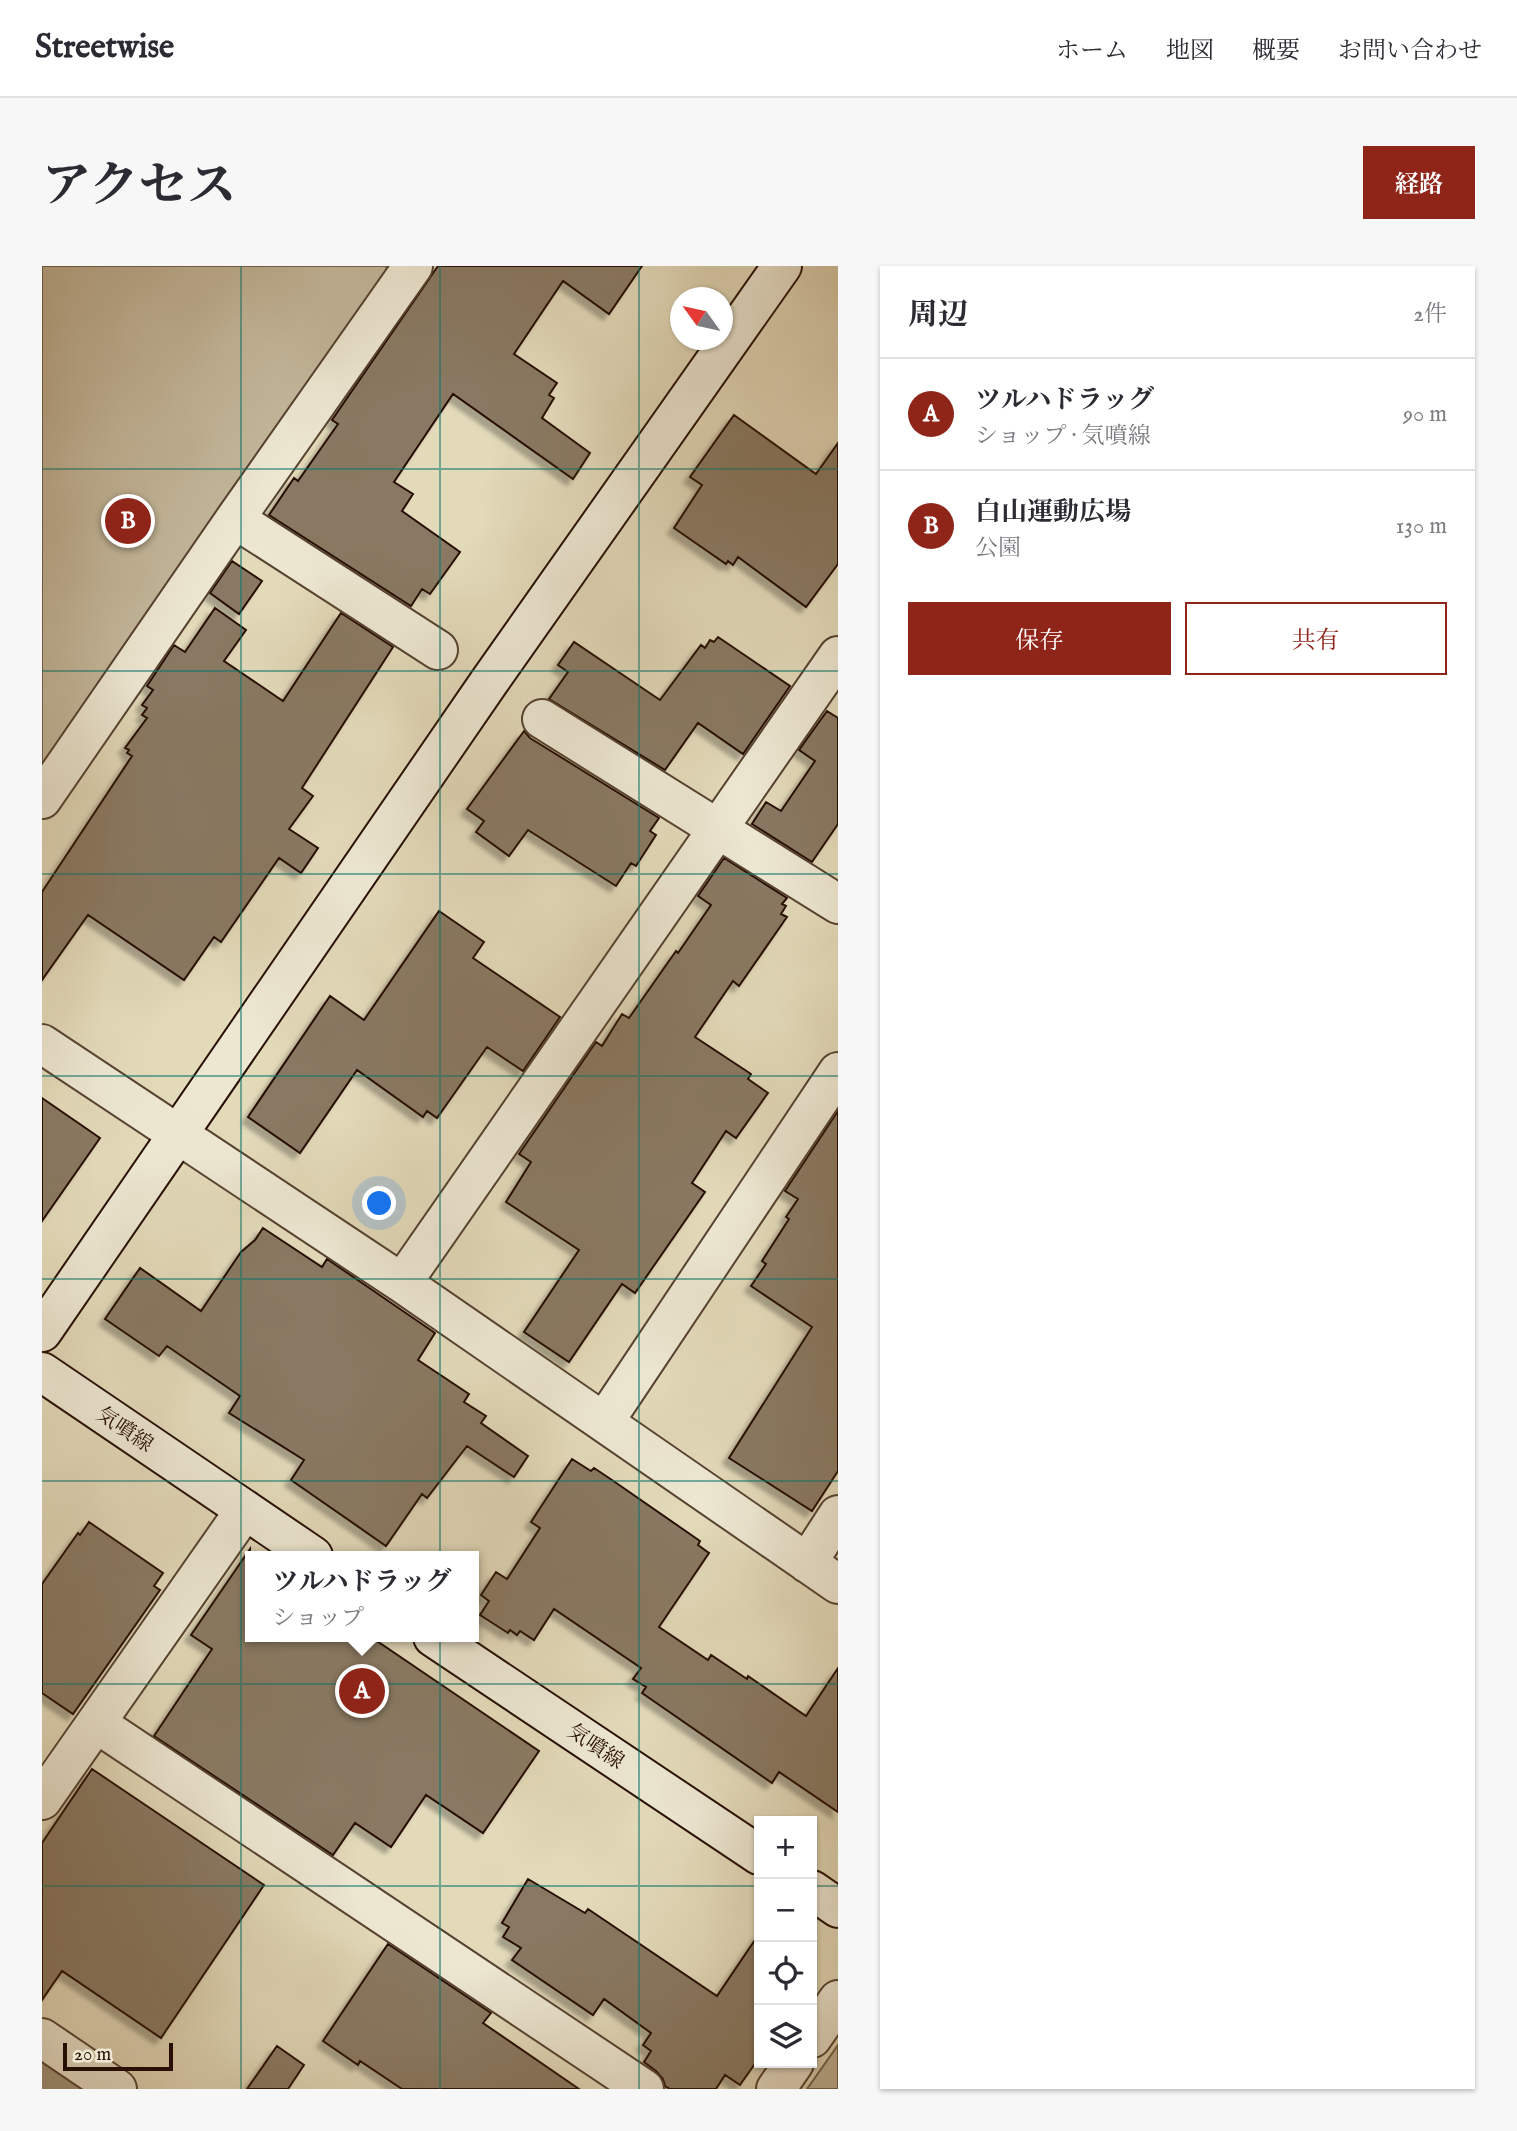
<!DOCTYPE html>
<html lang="ja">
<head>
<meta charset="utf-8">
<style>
  :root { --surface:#fff; --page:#f7f7f7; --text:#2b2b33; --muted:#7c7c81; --line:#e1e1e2; --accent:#8f2418 }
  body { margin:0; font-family:"IM FELL English","Noto Serif JP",serif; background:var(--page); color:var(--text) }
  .controls { position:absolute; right:21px; bottom:21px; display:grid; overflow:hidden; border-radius:0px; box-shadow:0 2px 5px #0004 }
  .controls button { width:63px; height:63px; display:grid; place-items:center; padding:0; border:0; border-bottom:2px solid var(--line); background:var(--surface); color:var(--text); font:35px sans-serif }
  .compass { position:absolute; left:628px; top:21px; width:63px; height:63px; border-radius:50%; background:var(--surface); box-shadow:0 2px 5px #0004; rotate:303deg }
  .scale { position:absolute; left:21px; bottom:18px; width:110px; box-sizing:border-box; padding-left:7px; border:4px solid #270f03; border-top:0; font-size:19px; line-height:24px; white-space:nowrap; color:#270f03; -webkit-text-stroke:5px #ede7d2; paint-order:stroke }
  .you { position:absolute; left:338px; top:938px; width:24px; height:24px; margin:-18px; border:5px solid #fff; border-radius:50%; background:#1a73e8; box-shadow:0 0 0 10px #1a73e833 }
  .badge { display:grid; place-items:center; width:46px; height:46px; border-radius:50%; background:var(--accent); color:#fff; font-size:23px; font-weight:700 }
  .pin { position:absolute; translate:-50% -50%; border:4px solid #fff; box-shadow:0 2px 7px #0006 }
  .popup { position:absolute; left:203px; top:1285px; width:234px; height:91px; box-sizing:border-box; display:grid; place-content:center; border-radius:0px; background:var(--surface); filter:drop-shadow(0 2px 5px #0005); font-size:23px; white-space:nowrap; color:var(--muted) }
  .popup b { font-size:26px; color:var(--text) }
  .popup::after { content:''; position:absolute; left:50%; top:100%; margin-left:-14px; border:14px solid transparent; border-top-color:var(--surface) }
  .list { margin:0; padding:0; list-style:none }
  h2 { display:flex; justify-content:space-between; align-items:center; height:91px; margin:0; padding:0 28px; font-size:30px }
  h2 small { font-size:23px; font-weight:400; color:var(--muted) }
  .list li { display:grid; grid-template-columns:46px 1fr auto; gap:21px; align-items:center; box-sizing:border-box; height:112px; padding:0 28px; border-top:2px solid var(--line) }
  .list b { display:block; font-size:26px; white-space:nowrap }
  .list p { margin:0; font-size:23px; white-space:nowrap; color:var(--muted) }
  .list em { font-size:23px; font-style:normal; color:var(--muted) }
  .actions { display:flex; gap:14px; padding:21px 28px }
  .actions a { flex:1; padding:16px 0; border:2px solid var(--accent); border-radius:0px; text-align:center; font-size:24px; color:var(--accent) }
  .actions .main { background:var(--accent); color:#fff }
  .icon { flex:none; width:38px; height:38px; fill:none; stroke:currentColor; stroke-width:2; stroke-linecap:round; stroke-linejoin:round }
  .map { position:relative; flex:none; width:796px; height:1823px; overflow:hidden; border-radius:0px }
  header { display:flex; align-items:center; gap:42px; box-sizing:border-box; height:98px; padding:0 35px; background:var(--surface); border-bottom:2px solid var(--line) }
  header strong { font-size:33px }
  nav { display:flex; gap:38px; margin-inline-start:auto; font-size:24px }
  .intro { display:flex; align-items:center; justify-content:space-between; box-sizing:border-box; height:168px; padding:0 42px }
  h1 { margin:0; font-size:49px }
  .button { padding:18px 32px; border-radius:0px; background:var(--accent); color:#fff; font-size:24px; font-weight:700 }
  main { display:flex; gap:42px; padding:0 42px }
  aside { flex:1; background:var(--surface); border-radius:0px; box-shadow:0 2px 5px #0004 }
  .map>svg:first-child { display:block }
  .green { fill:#c3b79b; stroke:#75634f; stroke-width:2 }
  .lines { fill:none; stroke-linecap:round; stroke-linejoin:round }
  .river { stroke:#a3957c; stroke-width:66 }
  .building { fill:#897962; stroke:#270f03; stroke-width:2; filter:url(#shadow) }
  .street-casing { stroke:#564231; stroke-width:42 }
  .secondary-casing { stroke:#270f03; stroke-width:42 }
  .street { stroke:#ede7d2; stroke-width:38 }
  .secondary { stroke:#ede7d2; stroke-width:38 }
  .grid { fill:none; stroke:#0f766e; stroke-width:2; stroke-opacity:0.55 }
  .labels { text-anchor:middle; stroke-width:7; stroke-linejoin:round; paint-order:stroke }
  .street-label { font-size:21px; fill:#270f03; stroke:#ede7d2 }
</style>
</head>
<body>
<header>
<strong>Streetwise</strong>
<nav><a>ホーム</a><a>地図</a><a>概要</a><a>お問い合わせ</a></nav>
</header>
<div class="intro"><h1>アクセス</h1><a class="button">経路</a></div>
<main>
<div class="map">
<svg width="796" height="1823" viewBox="0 0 796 1823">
  <defs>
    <filter id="shadow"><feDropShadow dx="-6" dy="6" stdDeviation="2" flood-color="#0004"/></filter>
  </defs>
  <rect width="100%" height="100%" fill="#e3daba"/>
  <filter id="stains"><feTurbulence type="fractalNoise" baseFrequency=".00286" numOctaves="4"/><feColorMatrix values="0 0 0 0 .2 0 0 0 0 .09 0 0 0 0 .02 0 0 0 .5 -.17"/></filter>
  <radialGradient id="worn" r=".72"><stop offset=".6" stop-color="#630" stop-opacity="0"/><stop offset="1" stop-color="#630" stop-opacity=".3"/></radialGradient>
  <!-- green -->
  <path class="green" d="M 0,0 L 344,0 L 346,7 L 0,503 Z
    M 796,1779 L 796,1823 L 765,1823 Z"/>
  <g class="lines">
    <!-- river -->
    <path class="river" d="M 0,1808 L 22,1823"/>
  </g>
  <!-- building -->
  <path class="building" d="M 396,0 L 600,0 L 567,48 L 521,15 L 472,88 L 515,117 L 507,129 L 512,132 L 500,152 L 548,187 L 531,213 L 411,128 L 352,216 L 371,228 L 360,245 L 418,286 L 388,328 L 380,323 L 369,340 L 227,249 L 252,212 L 256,215 L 296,158 L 290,154 Z
    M 692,149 L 774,208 L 796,177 L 796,298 L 764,341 L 696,291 L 691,299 L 686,295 L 684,298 L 632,262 L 660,219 L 648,211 Z
    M 190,295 L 220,315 L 197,348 L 168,327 Z
    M 173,342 L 204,364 L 182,395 L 241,435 L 299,347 L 351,381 L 260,522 L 271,530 L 247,563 L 276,582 L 259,607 L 237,592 L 179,676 L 172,671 L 142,714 L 46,649 L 0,714 L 0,626 L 90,490 L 85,487 L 87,484 L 83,482 L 105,452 L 100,449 L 105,442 L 100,439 L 111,424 L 105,420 L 132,379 L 143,386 Z
    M 676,371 L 748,420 L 701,488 L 656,457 L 623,504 L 507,433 L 526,406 L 516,399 L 532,376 L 618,434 L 659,379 L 663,382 L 668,374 L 672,376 Z
    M 785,445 L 796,452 L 796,558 L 770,596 L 710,558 L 724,536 L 739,545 L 773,495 L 757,484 Z
    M 482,465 L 488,472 L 617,552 L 608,565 L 614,569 L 594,600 L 589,597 L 574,620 L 486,564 L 467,590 L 434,566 L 442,555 L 425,543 Z
    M 682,592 L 745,632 L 740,638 L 744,640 L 739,648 L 745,651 L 697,720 L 691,715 L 653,771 L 709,808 L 706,813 L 726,827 L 694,872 L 684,865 L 650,917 L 663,926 L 593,1027 L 580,1018 L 527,1096 L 482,1066 L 537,984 L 464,936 L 489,896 L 477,888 L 554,776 L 560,780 L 580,748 L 587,752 L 634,685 L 636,687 L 669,639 L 656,630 Z
    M 397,645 L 442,676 L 431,692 L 518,751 L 481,805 L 445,781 L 395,852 L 385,845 L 381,851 L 315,804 L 258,887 L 206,851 L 288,730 L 322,754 Z
    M 0,832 L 58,872 L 0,955 Z
    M 796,845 L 796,1205 L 770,1245 L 687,1192 L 770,1061 L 709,1020 L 724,998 L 720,995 L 747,953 L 744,951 L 756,933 L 743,925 Z
    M 221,962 L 280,1001 L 285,993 L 393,1067 L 376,1094 L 427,1128 L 422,1136 L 444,1150 L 439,1157 L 486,1190 L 472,1211 L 425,1180 L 385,1232 L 380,1228 L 344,1280 L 249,1214 L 262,1194 L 187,1147 L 198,1130 L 125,1080 L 117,1090 L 63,1053 L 98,1002 L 159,1045 L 199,986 L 213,974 Z
    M 530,1193 L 549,1205 L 552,1202 L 570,1214 L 658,1275 L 656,1279 L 667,1287 L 617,1361 L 666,1394 L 669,1389 L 705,1413 L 706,1410 L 764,1450 L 796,1402 L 796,1546 L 737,1506 L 730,1517 L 600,1427 L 604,1421 L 591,1413 L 599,1402 L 512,1343 L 492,1374 L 478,1365 L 475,1369 L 468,1364 L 466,1367 L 438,1349 L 447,1335 L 439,1329 L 454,1306 L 465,1313 L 498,1262 L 489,1256 Z
    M 47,1256 L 121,1307 L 112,1320 L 118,1324 L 31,1448 L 0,1427 L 0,1318 L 36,1267 L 38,1269 Z
    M 208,1283 L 208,1371 L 329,1371 L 497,1485 L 441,1567 L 384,1529 L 349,1581 L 313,1557 L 291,1589 L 112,1470 L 170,1383 L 149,1369 Z
    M 50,1503 L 222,1619 L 119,1772 L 20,1705 L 0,1734 L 0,1577 Z
    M 486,1613 L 543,1647 L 546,1643 L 675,1730 L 717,1668 L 717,1792 L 698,1819 L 683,1809 L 674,1823 L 628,1823 L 623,1820 L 621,1813 L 614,1805 L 602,1796 L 609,1785 L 601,1779 L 609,1767 L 562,1733 L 551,1749 L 470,1694 L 479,1682 L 461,1671 L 467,1661 L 460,1657 Z
    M 346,1678 L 449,1747 L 441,1757 L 537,1823 L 360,1823 L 318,1795 L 316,1799 L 281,1775 Z
    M 235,1780 L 262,1799 L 246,1823 L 205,1823 Z"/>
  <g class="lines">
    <defs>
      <path id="street" d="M 193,253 L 396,384
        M 500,453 L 796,638
        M 0,533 L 193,253 L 371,0
        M 0,778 L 360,1017 L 796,1318
        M 360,1017 L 796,390
        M 562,1156 L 796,806
        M 765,1297 L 796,1249
        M 54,1457 L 602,1823
        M 0,1534 L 203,1244
        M 0,1772 L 75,1823
        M 770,1772 L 796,1734
        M 734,1823 L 752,1797"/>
      <path id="secondary" d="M 0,1066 L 447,416 L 740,0
        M 0,1106 L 271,1290
        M 391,1371 L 717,1589
        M 770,1624 L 796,1642"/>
    </defs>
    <!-- street casing -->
    <use href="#street" class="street-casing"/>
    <!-- secondary casing -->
    <use href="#secondary" class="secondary-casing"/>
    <!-- street -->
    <use href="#street" class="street"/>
    <!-- secondary -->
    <use href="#secondary" class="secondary"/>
  </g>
  <!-- grid -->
  <path class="grid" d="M 199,0 L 199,1823M 398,0 L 398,1823M 597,0 L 597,1823M 0,203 L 796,203M 0,405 L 796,405M 0,608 L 796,608M 0,810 L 796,810M 0,1013 L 796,1013M 0,1215 L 796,1215M 0,1418 L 796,1418M 0,1620 L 717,1620M 770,1620 L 796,1620"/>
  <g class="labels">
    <!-- street labels -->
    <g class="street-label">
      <text transform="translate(83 1163) rotate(34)" y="7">気噴線</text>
      <text transform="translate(554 1480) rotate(34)" y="7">気噴線</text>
    </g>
  </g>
  <rect width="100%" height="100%" filter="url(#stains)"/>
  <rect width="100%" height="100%" fill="url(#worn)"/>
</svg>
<div class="controls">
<button>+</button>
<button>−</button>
<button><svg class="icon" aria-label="locate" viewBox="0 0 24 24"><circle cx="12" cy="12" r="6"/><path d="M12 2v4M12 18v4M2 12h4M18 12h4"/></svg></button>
<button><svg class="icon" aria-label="layers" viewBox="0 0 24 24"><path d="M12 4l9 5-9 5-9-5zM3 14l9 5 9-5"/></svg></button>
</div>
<svg class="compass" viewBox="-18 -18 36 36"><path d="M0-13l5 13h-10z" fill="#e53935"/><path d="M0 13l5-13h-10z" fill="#7c7c81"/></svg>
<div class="scale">20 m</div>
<div class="you"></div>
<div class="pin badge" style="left:320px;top:1425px">A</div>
<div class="popup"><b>ツルハドラッグ</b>ショップ</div>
<div class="pin badge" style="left:86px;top:255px">B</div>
</div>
<aside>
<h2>周辺<small>2件</small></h2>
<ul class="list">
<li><span class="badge">A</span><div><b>ツルハドラッグ</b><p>ショップ · 気噴線</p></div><em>90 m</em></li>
<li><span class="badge">B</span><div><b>白山運動広場</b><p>公園</p></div><em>130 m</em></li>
</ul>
<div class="actions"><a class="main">保存</a><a>共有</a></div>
</aside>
</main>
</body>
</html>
